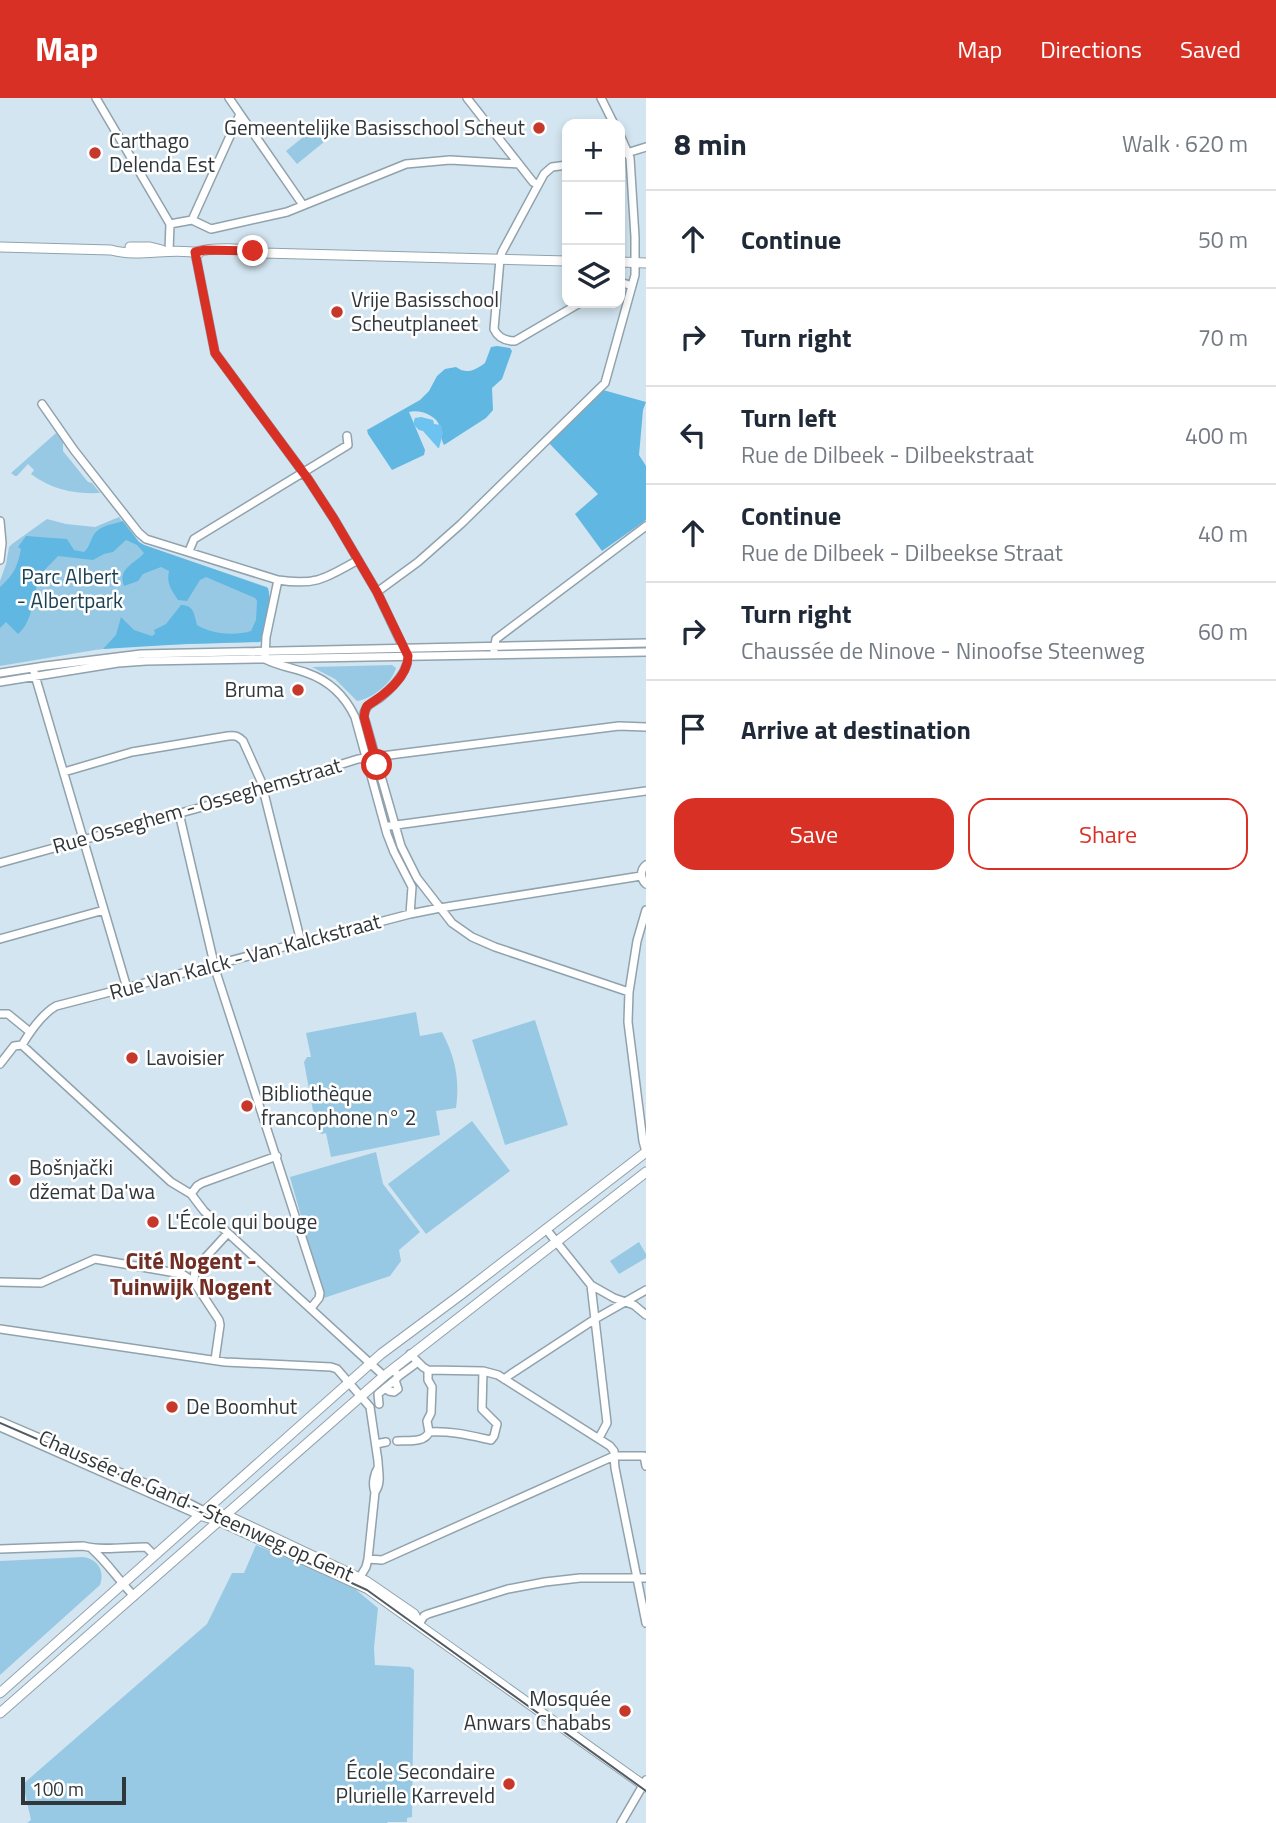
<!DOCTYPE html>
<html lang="en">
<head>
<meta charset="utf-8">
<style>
  :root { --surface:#fff; --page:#f2f2f3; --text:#1f2937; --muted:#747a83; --line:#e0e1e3; --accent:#d93025 }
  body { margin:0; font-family:"Titillium Web",sans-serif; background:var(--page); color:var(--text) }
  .controls { position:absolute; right:21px; top:21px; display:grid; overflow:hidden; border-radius:14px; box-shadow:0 4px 10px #0003 }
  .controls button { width:63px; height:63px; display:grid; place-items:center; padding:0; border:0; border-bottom:2px solid var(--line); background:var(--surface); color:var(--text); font:35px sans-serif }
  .scale { position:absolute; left:21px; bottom:18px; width:105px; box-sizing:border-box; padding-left:7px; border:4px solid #30373b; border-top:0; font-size:19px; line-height:24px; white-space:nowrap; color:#30373b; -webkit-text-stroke:5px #fff; paint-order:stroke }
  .stop { position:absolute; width:21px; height:21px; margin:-16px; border:5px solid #d93025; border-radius:50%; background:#fff }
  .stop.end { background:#d93025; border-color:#fff; box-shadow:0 2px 7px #0008 }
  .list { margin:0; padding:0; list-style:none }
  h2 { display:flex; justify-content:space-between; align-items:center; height:91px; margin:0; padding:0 28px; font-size:30px }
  h2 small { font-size:23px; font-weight:400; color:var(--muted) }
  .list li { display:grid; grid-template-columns:46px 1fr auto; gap:21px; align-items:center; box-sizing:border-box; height:98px; padding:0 28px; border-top:2px solid var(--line) }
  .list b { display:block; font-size:26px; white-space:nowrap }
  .list p { margin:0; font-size:23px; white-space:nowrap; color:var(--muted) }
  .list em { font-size:23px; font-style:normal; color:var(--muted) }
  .actions { display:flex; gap:14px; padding:21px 28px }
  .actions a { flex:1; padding:16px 0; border:2px solid var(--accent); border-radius:21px; text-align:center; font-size:24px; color:var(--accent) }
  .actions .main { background:var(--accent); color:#fff }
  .icon { flex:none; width:38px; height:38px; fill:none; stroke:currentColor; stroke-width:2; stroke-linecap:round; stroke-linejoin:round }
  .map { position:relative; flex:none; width:646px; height:1725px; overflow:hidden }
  header { display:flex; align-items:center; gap:42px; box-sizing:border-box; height:98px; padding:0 35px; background:var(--accent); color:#fff }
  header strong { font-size:33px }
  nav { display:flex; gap:38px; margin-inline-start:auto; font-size:24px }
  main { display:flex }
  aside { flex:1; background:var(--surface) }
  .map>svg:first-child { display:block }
  .green { fill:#98c9e4 }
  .forest { fill:#60b7e2 }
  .water { fill:#6cc3ef }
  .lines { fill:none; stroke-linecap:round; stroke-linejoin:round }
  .minor-casing { stroke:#91a2ac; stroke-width:10 }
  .major-casing { stroke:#91a2ac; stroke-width:11 }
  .minor { stroke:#fff; stroke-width:7 }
  .major { stroke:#fff; stroke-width:9 }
  .tram { stroke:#535c62; stroke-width:2 }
  .route { stroke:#d93025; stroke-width:9 }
  .poi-dot { fill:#c5382a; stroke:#fff; stroke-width:2.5 }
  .labels { text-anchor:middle; stroke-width:5; stroke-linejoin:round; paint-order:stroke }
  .poi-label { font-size:21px; fill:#30373b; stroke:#fff; text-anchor:start }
  .park-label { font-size:21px; fill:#1b4154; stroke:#fff }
  .street-label { font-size:21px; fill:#30373b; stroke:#fff }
  .neighbourhood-label { font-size:23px; font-weight:bold; fill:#722d24; stroke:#fff }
</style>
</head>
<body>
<header>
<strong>Map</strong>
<nav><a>Map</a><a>Directions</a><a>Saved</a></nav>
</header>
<main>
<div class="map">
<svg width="646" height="1725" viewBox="0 0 646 1725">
  <rect width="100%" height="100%" fill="#d3e5f0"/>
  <!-- green -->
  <path class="green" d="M 313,31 L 324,44 L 297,66 L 286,53 Z
    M 56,335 L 63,343 L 63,353 L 88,384 L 92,385 L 100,395 C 75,396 52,392 31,376 L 34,372 L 28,366 L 17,378 L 15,378 L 11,375 Z
    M 119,419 L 139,444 L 144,447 L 267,489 C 274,504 264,528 260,544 L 129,548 L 95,552 L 0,568 L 0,483 L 6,466 L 9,449 L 12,446 L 47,421 L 66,426 L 95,429 Z
    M 392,567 L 396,570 C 392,585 372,601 357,603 L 335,581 L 312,569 Z
    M 416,914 L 420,938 L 442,934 C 455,959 460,981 456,1010 L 436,1013 L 440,1037 L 331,1059 L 326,1035 L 322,1036 L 317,1034 L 304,964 L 307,959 L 311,959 L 306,935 Z
    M 535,922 L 568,1027 L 505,1047 L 472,942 Z
    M 472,1023 L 510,1073 L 426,1136 L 388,1086 Z
    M 376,1054 L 383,1086 L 420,1134 L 399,1152 L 401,1163 L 390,1178 L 324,1200 L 290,1079 Z
    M 639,1144 L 646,1156 L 646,1160 L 619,1176 L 610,1163 Z
    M 256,1447 L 349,1486 L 378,1510 L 374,1550 L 375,1567 L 410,1569 L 414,1572 L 412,1719 L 407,1720 L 407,1724 L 388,1724 L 387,1725 L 27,1725 L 31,1722 L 23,1686 L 207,1526 L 232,1475 L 244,1475 Z
    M 83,1459 C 98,1461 105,1473 100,1487 L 0,1577 L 0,1463 Z"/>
  <!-- forest -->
  <path class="forest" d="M 497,248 L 510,250 L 512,253 L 502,281 L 492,290 L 493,312 L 486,320 L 444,347 C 440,339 442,337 440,329 C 437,317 419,311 409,314 L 425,352 L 424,357 L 392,372 L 368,336 L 367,332 L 420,302 L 429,293 L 437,278 L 445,271 L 456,269 C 467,277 475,272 485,265 L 491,249 Z
    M 603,292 L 646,304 L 643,312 L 639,357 L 646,368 L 646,422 L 602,453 L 575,416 L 598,396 L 548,344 Z
    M 123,423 L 139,444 L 144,447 L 268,490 C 272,506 266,524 263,540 L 260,544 L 185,546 L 103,551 L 116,537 L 121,519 L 134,532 L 152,538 L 155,536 L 154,532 L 166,526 L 181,507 C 194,507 194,516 197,527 C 211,536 235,538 251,533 L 256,522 L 257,503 L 255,500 L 206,479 L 200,482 L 187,503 L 178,502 C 172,493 166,486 169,473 L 161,469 L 143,476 L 138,483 L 124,488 C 117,470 135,466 144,455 L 137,447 L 126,442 L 113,454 L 104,456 L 93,462 L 58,458 C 52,465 43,472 40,479 C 32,498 34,523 18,536 L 6,524 L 0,530 L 0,489 C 14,476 17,470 21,451 L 18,449 L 26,438 L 67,441 L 74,452 L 84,454 C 91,448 90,440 96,434 C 102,427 115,426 123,423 Z"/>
  <!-- water -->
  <path class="water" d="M 421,319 L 433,322 L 434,326 L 441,327 L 443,335 L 439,350 L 438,350 L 423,333 L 419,332 L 413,326 L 415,320 Z"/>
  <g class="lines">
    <defs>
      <path id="minor" d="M 96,0 L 170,126
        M 229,0 L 303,107
        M 467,0 L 533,84 L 538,87
        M 601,0 L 614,26
        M 620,57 L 646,49
        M 567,67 L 552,69 L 544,76 L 502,154 L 500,161 L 494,231 C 498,240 505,243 515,243 L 580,205
        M 192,122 L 240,16
        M 170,126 L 192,122 L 211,131 L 287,114 L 406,66 L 450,62 L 519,66
        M 169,153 L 170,126
        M 195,154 L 215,255 L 308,381 L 334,421 L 377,494 L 405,553
        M 620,184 L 632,188
        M 42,306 L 74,352 L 139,435 L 146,441 L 278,482 C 316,488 326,480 358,462
        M 0,423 L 2,445 L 0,462
        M 189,453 L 194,441 L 348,347 L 347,338
        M 278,482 L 266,539 L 265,561 C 279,568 293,570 307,575 C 330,583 345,598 355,619 L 387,736 L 394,754 L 412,789 L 410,816
        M 377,494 L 418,464 L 461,426 L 605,285 L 635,177 L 635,139 L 630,60 L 620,37
        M 494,552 L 496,541 L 646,428
        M 408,558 C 408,574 393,589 381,599 C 377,602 370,605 367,609 C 364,613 364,615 364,619 L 401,748 L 417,780 L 452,825 L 472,839 L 495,849 L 629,894
        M 34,574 L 127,890
        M 0,575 L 45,568 L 141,556 L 646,545
        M 0,584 L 118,565 L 146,563 L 646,554
        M 64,674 L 132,654 L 228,638 C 235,637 238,638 243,643 L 261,683 L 301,844
        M 179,715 L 216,874 L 320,1195 L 319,1200 L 311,1210
        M 389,728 L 646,693
        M 0,765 L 224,703 L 358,661 L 619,628 L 646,629
        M 646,767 C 640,772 640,780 646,786
        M 646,812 L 637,843 L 629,894 L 628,924 L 643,1043 L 646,1054
        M 0,841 L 104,812
        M 0,916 L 8,916 L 30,934
        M 22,947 L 171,1084 L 191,1096 L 204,1113 L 384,1278
        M 0,966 L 14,948 L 22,947 C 31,932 42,916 56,908 L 410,816 L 440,810 L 641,778
        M 191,1096 L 197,1088 L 202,1085 L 277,1058
        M 546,1131 L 591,1187 L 614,1200 L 634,1207 L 646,1217
        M 0,1184 L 41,1185 L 95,1161 L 182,1176 L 194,1184
        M 591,1187 L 607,1325 L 599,1340
        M 0,1231 L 225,1264 L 331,1269 L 337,1271 L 370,1309 L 378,1363 C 378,1373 382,1385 375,1394
        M 410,1256 L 423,1269 L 428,1272 L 483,1273 L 498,1277 L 610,1348 L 614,1353 L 614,1358 L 644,1358 L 646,1368
        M 215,1262 L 220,1227 L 219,1222 L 194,1184 L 195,1171 L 228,1135
        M 428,1272 L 428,1282 L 432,1289 L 431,1315 L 427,1323 L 429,1334
        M 399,1278 L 414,1267
        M 504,1281 L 511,1276 L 595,1221 L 646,1192
        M 385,1290 L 389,1293 L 394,1294 L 398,1291 L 395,1282 L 399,1278 L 396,1275
        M 379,1306 L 378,1296 L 395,1282
        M 0,1323 L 173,1397 L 204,1413
        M 0,1329 L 199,1417
        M 397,1343 C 407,1342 425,1345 429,1334 C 453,1333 468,1337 491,1342 L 494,1338 L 497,1326 L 482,1311 L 483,1273
        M 376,1346 L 386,1344
        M 0,1451 L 83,1448 C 103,1453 125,1449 146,1449 L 154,1457
        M 92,1451 C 108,1465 119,1483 134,1498
        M 368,1461 L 382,1462 L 614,1358 L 615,1370 L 646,1525
        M 357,1484 L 366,1469 L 368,1461 L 375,1394 C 372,1387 374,1376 378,1370
        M 419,1526 L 424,1518 L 428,1516 L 508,1491 L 545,1484 L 580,1480 L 646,1480
        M 621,1725 L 646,1682"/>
      <path id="major" d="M 0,149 L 111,152 C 140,160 170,149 199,155
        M 130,149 L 150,149 L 162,152
        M 195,154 C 215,149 243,150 263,155 L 567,163
        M 620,164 L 646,165
        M 204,1413 L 226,1417 L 366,1483 L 414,1516 L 419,1526
        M 199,1417 L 219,1423 L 368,1491 L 646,1689
        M 0,1595 L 381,1256 L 463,1195 L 646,1054
        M 0,1615 L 384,1278 L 646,1074"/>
    </defs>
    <!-- minor casing -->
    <use href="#minor" class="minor-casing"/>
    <!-- major casing -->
    <use href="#major" class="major-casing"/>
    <!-- minor -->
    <use href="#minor" class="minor"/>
    <!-- major -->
    <use href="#major" class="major"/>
    <!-- tram -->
    <path class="tram" d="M 0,1325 L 171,1399 L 236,1432 L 367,1492 L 646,1693"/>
  </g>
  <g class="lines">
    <!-- route -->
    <path class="route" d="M 253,153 L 205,152 L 195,154 L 215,255 L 308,381 L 334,421 L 377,494 L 408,558 C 408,580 384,597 367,608 L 365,613 L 364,619 L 377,667"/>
  </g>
  <!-- markers -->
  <g class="poi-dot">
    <circle cx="539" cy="30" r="7"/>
    <circle cx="95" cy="55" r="7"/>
    <circle cx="337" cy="214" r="7"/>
    <circle cx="298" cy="592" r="7"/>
    <circle cx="132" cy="960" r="7"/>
    <circle cx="247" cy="1008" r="7"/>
    <circle cx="15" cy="1082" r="7"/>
    <circle cx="153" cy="1124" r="7"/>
    <circle cx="172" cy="1309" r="7"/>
    <circle cx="625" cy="1613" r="7"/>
    <circle cx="509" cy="1686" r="7"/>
  </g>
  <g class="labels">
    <!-- poi labels -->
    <g class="poi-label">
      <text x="525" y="37" text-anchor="end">Gemeentelijke Basisschool Scheut</text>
      <text x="109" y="50">Carthago<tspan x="109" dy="24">Delenda Est</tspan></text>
      <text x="351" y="209">Vrije Basisschool<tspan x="351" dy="24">Scheutplaneet</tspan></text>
      <text x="284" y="599" text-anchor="end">Bruma</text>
      <text x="146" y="967">Lavoisier</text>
      <text x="261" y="1003">Bibliothèque<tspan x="261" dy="24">francophone n° 2</tspan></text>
      <text x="29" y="1077">Bošnjački<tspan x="29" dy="24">džemat Da'wa</tspan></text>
      <text x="167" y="1131">L'École qui bouge</text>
      <text x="186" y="1316">De Boomhut</text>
      <text x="611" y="1608" text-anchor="end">Mosquée<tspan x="611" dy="24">Anwars Chababs</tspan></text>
      <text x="495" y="1681" text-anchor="end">École Secondaire<tspan x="495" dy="24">Plurielle Karreveld</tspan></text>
    </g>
    <!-- park labels -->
    <g class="park-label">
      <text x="70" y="486">Parc Albert<tspan x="70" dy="24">- Albertpark</tspan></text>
    </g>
    <!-- street labels -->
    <g class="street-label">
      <text transform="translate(197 708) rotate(-16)" y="7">Rue Osseghem - Osseghemstraat</text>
      <text transform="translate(245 859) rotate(-15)" y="7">Rue Van Kalck - Van Kalckstraat</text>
      <text transform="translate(196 1408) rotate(24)" y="7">Chaussée de Gand - Steenweg op Gent</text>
    </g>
    <!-- neighbourhood labels -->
    <g class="neighbourhood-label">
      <text x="191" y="1171">Cité Nogent -<tspan x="191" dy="26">Tuinwijk Nogent</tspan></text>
    </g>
  </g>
</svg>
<div class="controls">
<button>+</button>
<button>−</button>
<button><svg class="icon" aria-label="layers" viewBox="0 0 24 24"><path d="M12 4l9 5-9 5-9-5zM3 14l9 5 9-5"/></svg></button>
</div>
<div class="scale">100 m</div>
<div class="stop" style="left:377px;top:667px"></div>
<div class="stop end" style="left:253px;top:153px"></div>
</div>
<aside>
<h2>8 min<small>Walk · 620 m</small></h2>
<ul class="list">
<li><svg class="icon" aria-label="ahead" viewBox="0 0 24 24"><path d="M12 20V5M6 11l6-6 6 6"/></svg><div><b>Continue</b></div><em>50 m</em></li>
<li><svg class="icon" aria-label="right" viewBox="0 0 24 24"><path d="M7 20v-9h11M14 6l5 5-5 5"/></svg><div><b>Turn right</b></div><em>70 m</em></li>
<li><svg class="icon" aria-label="left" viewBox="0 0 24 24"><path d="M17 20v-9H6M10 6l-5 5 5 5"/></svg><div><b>Turn left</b><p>Rue de Dilbeek - Dilbeekstraat</p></div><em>400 m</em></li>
<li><svg class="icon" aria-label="ahead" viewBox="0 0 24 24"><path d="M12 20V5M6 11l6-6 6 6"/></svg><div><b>Continue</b><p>Rue de Dilbeek - Dilbeekse Straat</p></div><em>40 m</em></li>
<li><svg class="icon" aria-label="right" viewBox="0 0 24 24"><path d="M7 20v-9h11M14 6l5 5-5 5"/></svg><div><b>Turn right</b><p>Chaussée de Ninove - Ninoofse Steenweg</p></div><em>60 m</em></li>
<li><svg class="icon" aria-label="arrive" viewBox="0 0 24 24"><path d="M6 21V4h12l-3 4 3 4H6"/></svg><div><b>Arrive at destination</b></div></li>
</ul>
<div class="actions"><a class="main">Save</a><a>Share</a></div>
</aside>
</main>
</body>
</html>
